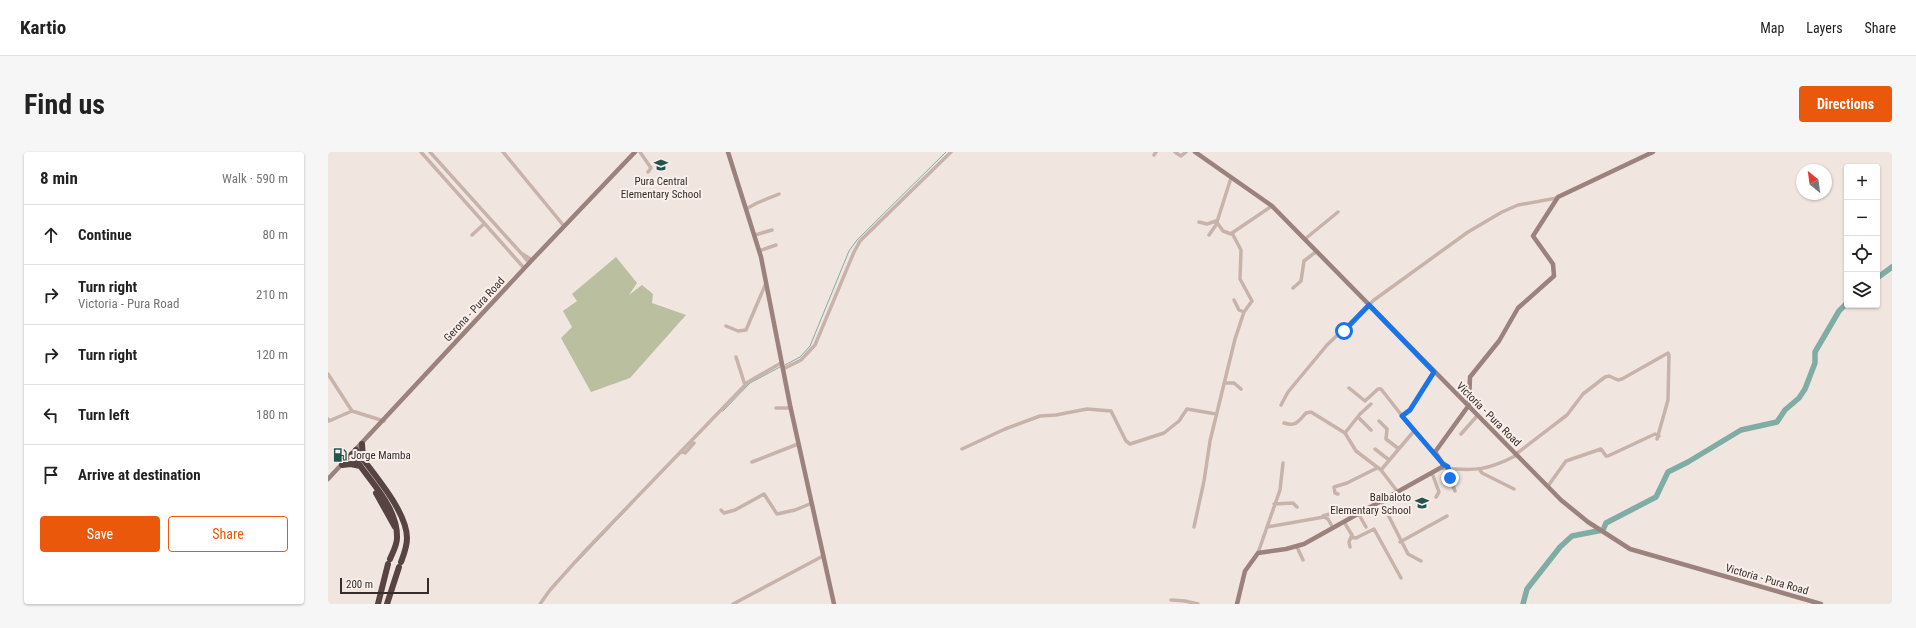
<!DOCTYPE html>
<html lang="en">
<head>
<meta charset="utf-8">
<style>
  :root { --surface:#fff; --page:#f6f6f6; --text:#222; --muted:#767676; --line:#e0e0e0; --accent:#ea580c }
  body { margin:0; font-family:"Roboto Condensed",sans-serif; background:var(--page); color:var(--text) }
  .controls { position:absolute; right:12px; top:12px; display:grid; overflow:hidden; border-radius:4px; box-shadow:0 1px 3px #0004 }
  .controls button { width:36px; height:36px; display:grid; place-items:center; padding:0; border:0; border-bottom:1px solid var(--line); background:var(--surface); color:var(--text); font:20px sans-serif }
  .compass { position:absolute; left:1468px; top:12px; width:36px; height:36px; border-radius:50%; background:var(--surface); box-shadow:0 1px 3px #0004; rotate:331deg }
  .scale { position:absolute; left:12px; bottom:10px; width:89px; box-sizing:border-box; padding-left:4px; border:2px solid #372c2a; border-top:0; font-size:11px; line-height:14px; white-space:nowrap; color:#372c2a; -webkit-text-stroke:3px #f9f0eb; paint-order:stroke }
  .stop { position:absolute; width:12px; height:12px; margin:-9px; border:3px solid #1a73e8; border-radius:50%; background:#fff }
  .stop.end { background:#1a73e8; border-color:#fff; box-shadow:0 1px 4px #0008 }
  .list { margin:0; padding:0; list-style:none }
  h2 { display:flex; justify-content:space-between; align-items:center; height:52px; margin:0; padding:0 16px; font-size:17px }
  h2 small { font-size:13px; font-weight:400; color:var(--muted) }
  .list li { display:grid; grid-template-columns:26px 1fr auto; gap:12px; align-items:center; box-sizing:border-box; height:60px; padding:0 16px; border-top:1px solid var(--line) }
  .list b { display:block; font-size:15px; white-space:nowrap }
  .list p { margin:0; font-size:13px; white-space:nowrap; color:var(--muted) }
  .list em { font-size:13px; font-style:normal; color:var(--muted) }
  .actions { display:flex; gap:8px; padding:12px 16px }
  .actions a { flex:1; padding:9px 0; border:1px solid var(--accent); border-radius:4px; text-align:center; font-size:14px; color:var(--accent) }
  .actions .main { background:var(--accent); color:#fff }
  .icon { flex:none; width:22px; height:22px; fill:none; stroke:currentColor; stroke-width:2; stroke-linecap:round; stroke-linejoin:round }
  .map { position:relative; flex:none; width:1564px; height:452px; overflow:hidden; border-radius:4px }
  header { display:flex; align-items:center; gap:24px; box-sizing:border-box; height:56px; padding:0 20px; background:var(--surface); border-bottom:1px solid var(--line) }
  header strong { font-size:19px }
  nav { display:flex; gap:22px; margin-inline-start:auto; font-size:14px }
  .intro { display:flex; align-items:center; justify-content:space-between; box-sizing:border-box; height:96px; padding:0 24px }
  h1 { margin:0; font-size:28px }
  .button { padding:10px 18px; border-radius:4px; background:var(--accent); color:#fff; font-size:14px; font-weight:700 }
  main { display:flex; gap:24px; padding:0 24px }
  aside { flex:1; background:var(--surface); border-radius:4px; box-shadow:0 1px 3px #0004 }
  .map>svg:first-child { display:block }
  .green { fill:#babfa0 }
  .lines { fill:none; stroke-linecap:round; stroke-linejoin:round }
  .stream { stroke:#80aca6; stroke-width:1 }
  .river { stroke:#80aca6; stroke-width:5.5 }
  .street { stroke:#c8b3ab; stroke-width:3.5 }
  .secondary { stroke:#9c827d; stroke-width:4.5 }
  .highway { stroke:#574442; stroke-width:6 }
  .route { stroke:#1a73e8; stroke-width:5 }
  .labels { text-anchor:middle; stroke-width:4; stroke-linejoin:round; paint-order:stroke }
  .poi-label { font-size:11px; fill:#372c2a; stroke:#f9f0eb }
  .street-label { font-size:11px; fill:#372c2a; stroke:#f9f0eb }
</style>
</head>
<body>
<header>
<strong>Kartio</strong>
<nav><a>Map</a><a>Layers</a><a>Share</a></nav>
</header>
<div class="intro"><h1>Find us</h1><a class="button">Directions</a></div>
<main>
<aside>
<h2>8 min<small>Walk · 590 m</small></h2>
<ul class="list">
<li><svg class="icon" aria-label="ahead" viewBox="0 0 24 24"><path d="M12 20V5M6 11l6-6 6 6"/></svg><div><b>Continue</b></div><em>80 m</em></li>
<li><svg class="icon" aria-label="right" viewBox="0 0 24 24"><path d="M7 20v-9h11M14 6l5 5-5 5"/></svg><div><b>Turn right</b><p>Victoria - Pura Road</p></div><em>210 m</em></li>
<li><svg class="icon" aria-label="right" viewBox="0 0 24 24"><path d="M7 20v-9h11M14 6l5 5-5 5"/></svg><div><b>Turn right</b></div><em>120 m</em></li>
<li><svg class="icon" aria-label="left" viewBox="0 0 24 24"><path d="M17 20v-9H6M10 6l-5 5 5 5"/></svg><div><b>Turn left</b></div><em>180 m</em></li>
<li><svg class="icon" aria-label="arrive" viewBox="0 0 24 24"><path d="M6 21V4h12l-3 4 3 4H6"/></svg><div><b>Arrive at destination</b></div></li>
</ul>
<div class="actions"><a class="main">Save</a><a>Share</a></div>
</aside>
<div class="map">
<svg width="1564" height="452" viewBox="0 0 1564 452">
  <rect width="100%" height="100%" fill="#f1e5df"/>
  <!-- green -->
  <path class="green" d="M 288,105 L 309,131 L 301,143 L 314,133 L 325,142 L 324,151 L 358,163 L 302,226 L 263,240 L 233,186 L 244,175 L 235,159 L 249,149 L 244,142 Z"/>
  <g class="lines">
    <!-- stream -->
    <path class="stream" d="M 457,213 L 472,205 L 482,194 L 521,99 L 529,88 L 618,0
      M 395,259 L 422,231 L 452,215
      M 249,410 L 306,350"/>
    <!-- river -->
    <path class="river" d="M 1549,126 L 1564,115
      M 1195,452 L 1199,437 L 1232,395 L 1244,384 L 1275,378 L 1278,371 L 1328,345 L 1340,320 L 1360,310 L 1413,278 L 1449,270 L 1457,258 L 1471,246 L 1477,237 L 1487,211 L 1487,200 L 1511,159 L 1519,151"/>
    <!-- street -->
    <path class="street" d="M 93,0 L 196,116
      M 102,0 L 193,101 L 204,108
      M 175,0 L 236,74
      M 312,0 L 323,16 L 320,20
      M 847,0 L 853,4 L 858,0
      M 826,3 L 828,0
      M 418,57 L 429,51 L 451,42
      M 871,70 L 879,72 L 888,69 L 895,79 L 903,82
      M 144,83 L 156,72
      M 427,83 L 444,78
      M 881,83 L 888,73 L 903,26
      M 977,87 L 1010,60
      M 431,99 L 448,93
      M 193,101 L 201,111
      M 965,136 L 973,129 L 976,109 L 989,99
      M 906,148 L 911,158 L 916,160
      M 398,174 L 410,179 L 418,178 L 438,131
      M 408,205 L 417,233
      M 455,217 L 473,208 L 487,193 L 526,100 L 532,89 L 623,0
      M 0,222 L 24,259 L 56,269
      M 897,231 L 906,231 L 913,237
      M 1021,236 L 1037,249 L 1050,237 L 1053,237 L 1086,279
      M 953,253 L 960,240 L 999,193 L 1046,148 L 1140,80 L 1174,60 L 1190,53 L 1229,46
      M 448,256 L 463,256
      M 1074,264 L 1082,258 L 1106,220
      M 1030,265 L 1043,278
      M 0,267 L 1,269 L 24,259
      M 1051,269 L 1059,277 L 1058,287 L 1071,297
      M 956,271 C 968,275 971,269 978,261 L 983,260 L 1017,281 L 1028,299 L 1053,318
      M 1017,281 L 1032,262 L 1043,252
      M 1133,282 L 1149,264
      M 634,297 L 677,277 L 712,264 L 728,263 L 759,257 L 783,259 L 798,289 L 802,292 L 836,281 L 851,269 L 859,257 L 888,262
      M 1047,297 L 1061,308
      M 353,299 L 357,301 L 366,291
      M 1188,302 L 1239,263 L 1255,242 L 1277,225 L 1281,224 L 1290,228 L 1294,227 L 1340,201 L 1341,203 L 1340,248 L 1329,287
      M 424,310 L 470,292
      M 1120,315 L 1120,321 L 1127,339
      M 1113,316 C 1146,319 1159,319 1189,303
      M 1152,318 L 1154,321 L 1186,337
      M 1104,321 L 1111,340 L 1108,345
      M 1220,334 L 1238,309 L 1273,297 L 1278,304 L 1280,304 L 1327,282 L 1331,284
      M 1069,339 L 1053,318 L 1086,279 L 1107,301
      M 1010,342 L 1007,341 L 1006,335 L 1019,331 L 1049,316
      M 1053,349 L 1080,402 L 1093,409
      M 946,352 L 965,351 L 969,355
      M 393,358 L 396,361 L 407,358 L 436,342 L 449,362 L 467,358 L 484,351
      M 1030,361 L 1038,375
      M 995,364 L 1012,359
      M 1016,370 L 1024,383 L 1021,390 L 1022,395
      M 866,375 L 876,329 L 882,289 L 907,187 L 916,160 L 924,149 L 912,127 L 913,98 L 904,81 L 944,54
      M 939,375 L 952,338 L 955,311
      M 1023,385 L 1028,386 L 1046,377 L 1073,426
      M 1072,390 L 1119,364
      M 969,395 L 975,408
      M 930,401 L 939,375 L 996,365 L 1000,367 L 1005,376
      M 843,448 L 857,449 L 870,452
      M 212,452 L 222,438 L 257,399 L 420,230 L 453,211
      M 405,452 L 495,404"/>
    <!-- secondary -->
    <path class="secondary" d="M 400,0 L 433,105 L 462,253 L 506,452
      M 867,0 L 944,54 L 1233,348 L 1260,370 L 1302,397 L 1493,452
      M 0,327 L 204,108 L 307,0
      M 909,452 L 917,419 L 930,401 L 958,397 L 976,392 L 1114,315 L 1115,312 L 1107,300 L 1141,253 L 1142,225 L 1171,189 L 1190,156 L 1226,124 L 1225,112 L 1205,84 L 1230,45 L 1325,0"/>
    <!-- highway -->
    <path class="highway" d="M 34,292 L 35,306
      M 28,298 C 44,320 79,359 79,386 C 79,395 76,402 73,410
      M 24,302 C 40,328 70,354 69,386 C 69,393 65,400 62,407
      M 14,313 L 23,312 L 32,314
      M 48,341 L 67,375
      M 50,452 L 60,412
      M 59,452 L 71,415"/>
  </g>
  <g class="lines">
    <!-- route -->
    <path class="route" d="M 1016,179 L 1041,153 L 1106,220 L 1082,258 L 1074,264 L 1115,312 L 1120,315 L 1122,326"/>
  </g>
  <!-- icons -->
  <defs>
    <symbol id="school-bare" viewBox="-9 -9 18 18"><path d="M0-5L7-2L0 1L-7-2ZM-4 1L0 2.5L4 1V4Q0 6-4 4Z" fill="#23554f" stroke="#f9f0eb" stroke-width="2.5" paint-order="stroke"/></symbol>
    <symbol id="fuel-bare" viewBox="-9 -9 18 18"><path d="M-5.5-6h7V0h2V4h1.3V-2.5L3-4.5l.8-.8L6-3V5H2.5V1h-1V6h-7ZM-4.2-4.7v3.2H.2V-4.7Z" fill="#23554f" stroke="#f9f0eb" stroke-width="2.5" paint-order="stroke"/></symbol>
  </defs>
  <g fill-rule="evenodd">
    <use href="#school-bare" x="323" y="3" width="20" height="20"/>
    <use href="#fuel-bare" x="2" y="293" width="20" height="20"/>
    <use href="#school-bare" x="1084" y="341" width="20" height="20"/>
  </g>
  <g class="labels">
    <!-- poi labels -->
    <g class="poi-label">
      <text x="333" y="33">Pura Central<tspan x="333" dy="13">Elementary School</tspan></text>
      <text x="23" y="307" text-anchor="start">Jorge Mamba</text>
      <text x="1083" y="349" text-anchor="end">Balbaloto<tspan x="1083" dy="13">Elementary School</tspan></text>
    </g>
    <!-- street labels -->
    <g class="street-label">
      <text transform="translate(146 157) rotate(-47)" y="4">Gerona - Pura Road</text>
      <text transform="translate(1161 262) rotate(45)" y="4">Victoria - Pura Road</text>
      <text transform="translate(1439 427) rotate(16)" y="4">Victoria - Pura Road</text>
    </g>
  </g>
</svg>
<div class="controls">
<button>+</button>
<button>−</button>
<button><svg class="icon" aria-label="locate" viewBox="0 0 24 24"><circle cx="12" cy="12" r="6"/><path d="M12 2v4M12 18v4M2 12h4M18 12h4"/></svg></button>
<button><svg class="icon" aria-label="layers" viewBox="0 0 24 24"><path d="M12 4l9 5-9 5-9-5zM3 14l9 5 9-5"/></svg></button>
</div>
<svg class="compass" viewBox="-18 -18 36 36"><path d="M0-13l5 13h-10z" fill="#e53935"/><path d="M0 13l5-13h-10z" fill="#767676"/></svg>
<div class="scale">200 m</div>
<div class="stop" style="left:1016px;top:179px"></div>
<div class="stop end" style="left:1122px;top:326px"></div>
</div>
</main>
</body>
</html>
